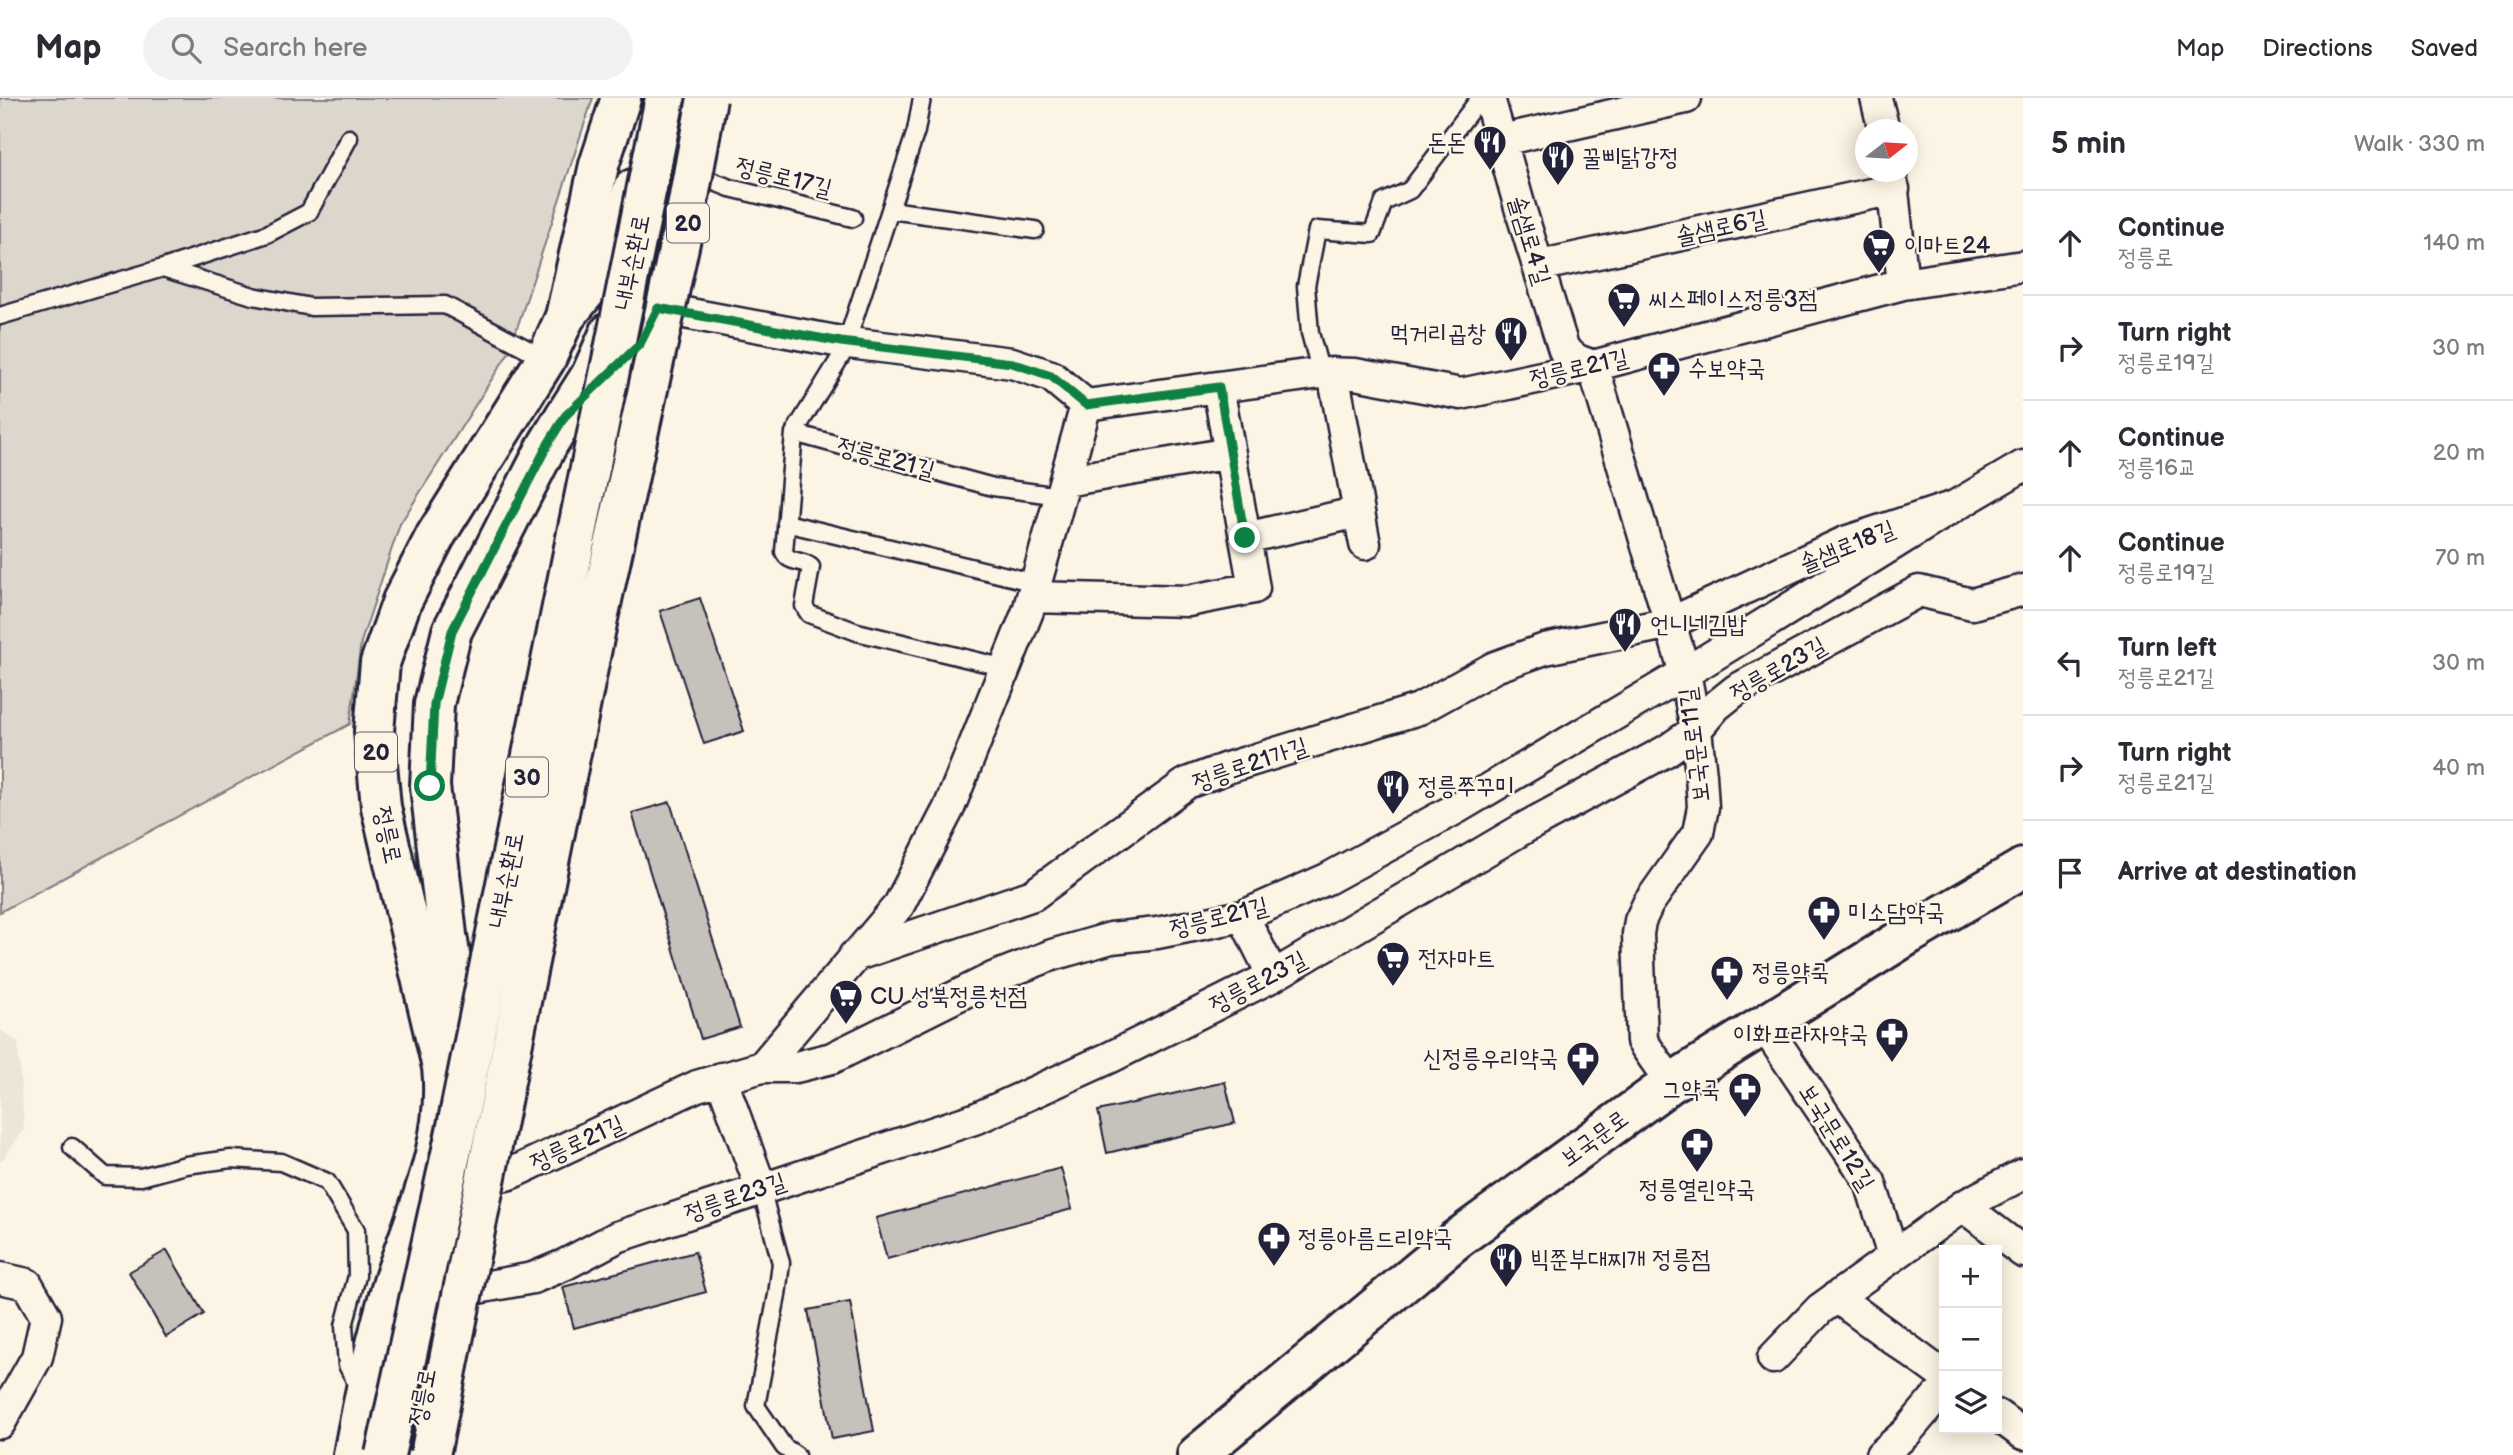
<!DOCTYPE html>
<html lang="en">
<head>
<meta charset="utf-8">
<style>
  :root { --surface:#fff; --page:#f2f2f3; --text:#2b2b33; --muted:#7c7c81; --line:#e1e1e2 }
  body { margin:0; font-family:"Balsamiq Sans","Poor Story",sans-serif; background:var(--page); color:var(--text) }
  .controls { position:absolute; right:21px; bottom:21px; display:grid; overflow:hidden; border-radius:0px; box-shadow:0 4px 18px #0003 }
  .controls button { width:63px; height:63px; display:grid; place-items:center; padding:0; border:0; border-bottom:2px solid var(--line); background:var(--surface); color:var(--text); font:35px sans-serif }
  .compass { position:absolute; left:1855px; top:21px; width:63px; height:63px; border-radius:50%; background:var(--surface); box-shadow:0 4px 18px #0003; rotate:73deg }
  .stop { position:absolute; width:21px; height:21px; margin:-16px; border:5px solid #0b8043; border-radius:50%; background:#fff }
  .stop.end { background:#0b8043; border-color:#fff; box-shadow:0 2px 7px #0008 }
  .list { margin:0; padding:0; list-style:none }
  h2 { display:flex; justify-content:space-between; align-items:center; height:91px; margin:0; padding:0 28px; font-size:30px }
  h2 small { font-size:23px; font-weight:400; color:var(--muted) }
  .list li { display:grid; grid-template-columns:46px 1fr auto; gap:21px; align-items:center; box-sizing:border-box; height:105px; padding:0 28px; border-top:2px solid var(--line) }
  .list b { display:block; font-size:26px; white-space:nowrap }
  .list p { margin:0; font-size:23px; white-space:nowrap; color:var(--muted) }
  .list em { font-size:23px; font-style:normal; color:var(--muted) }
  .icon { flex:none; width:38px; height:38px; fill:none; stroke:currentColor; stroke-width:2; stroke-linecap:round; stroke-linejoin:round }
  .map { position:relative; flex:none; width:2023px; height:1357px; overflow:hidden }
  header { display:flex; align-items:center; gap:42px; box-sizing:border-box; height:98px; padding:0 35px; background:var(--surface); border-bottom:2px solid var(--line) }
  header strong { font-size:33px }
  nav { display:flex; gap:38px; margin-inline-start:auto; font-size:24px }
  .search { width:490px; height:63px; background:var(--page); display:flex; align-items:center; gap:18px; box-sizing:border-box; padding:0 24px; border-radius:38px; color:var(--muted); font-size:26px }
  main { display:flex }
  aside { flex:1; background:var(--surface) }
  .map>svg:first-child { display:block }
  .built { fill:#ece5d8 }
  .green { fill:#dcd6cc; stroke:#7f7c84; stroke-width:2 }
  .building { fill:#c6c1bb; stroke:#22223b; stroke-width:2 }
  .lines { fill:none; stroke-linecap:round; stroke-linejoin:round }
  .lane-casing { stroke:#22223b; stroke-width:21 }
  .street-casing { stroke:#22223b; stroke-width:35 }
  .secondary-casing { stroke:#22223b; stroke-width:44 }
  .primary-casing { stroke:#22223b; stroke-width:44 }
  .highway-casing { stroke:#22223b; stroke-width:44 }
  .lane { stroke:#fcf5e5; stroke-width:16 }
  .street { stroke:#fcf5e5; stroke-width:30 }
  .secondary { stroke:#fcf5e5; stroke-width:38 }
  .primary { stroke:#fcf5e5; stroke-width:38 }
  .highway { stroke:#fcf5e5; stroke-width:38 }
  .highway-bridge-casing { stroke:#22223b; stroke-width:44; stroke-linecap:butt }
  .highway-bridge { stroke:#fcf5e5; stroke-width:38 }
  .route { stroke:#0b8043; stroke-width:9 }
  .labels { text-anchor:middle; stroke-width:5; stroke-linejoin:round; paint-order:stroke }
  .shield { fill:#fcf5e5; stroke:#63616e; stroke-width:2 }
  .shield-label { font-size:23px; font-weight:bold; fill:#22223b }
  .poi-label { font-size:24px; fill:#22223b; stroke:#fcf5e5; text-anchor:start }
  .street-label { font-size:24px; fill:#22223b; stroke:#fcf5e5 }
</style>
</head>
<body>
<header>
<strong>Map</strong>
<div class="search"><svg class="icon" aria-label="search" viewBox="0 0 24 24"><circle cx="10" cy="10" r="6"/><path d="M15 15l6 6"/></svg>Search here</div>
<nav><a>Map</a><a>Directions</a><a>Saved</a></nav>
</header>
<main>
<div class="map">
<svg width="2023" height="1357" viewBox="0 0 2023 1357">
  <rect width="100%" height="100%" fill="#fcf5e5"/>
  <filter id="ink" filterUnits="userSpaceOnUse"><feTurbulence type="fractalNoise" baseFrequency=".0143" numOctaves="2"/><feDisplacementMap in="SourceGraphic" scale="14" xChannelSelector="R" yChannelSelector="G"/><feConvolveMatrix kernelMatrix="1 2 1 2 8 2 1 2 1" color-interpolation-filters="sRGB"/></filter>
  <g filter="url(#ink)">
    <!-- built -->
    <path class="built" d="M 0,931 L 18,945 L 24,1031 L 0,1065 Z"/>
    <!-- green -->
    <path class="green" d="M 0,0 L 593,0 L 509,254 L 400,426 L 361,544 L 350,626 L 0,814 Z"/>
    <!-- building -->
    <path class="building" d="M 700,500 L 744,633 L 704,646 L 660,513 Z
      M 670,704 L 740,929 L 701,941 L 632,715 Z
      M 1225,984 L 1235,1025 L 1107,1055 L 1098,1013 Z
      M 1061,1070 L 1072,1111 L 887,1161 L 876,1120 Z
      M 167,1152 L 204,1216 L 166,1239 L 129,1174 Z
      M 695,1154 L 706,1194 L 574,1230 L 563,1189 Z
      M 850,1204 L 874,1333 L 832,1341 L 808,1212 Z"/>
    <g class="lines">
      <defs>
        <path id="lane" d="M 922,0 L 916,33 L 843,255 L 794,335 L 784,454 C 789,466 802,461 811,469 L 804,508 L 809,516 L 857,534 L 1006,570
          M 704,80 L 730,90 L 853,120
          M 890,112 L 1035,132
          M 163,170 L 253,198 L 311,209 L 445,207 L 546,261
          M 0,218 L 163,170 L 267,136 L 309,114 L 349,40
          M 1321,275 L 1310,235 L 1306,188 L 1317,132 L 1372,136 L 1384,104 L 1410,92 L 1480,0
          M 794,335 L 993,389 L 1060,398
          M 786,425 L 1036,485
          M 72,1049 L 105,1078 L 141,1079 L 186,1067 L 231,1061 L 281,1064 L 327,1084 L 356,1132 L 357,1178 L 344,1228 L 347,1267 L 359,1290
          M 761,1090 L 781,1165 L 777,1197 L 756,1308 L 784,1349 L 796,1357"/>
        <path id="street" d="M 1489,0 L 1521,113 L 1564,252 L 1577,262 L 1593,268
          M 1876,0 L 1884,32
          M 1511,40 L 1686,0
          M 1891,74 L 1903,186
          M 1547,166 L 1894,91
          M 658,210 L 841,244 L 1012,265 L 1051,278 L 1086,307
          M 1593,268 L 1685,575 L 1696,632 L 1701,677 L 1703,709 L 1698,735 L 1648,806 L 1640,823 L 1638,836 L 1642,943 L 1671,985
          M 1333,275 L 1365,446
          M 1086,307 L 1321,275 L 1355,276 L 1461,296 L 1593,268 L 1903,186 L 2023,168
          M 1065,383 L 1230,355
          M 1245,440 L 1359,414
          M 1032,499 L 1188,503 L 1254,490 L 1218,289
          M 1243,818 L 1273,878
          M 854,858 L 1033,797 L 1187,685 L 1227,670 L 1419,611 L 1495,569 L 1545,551 L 1670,525 L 1845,444 L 1955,408 L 2023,368
          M 1764,927 L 1870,1084 L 1893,1158
          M 762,969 L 796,969 L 832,960 L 995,879 L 1052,857 L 1111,840 L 1157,835 L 1243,818 L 1327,781 L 1457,710 L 1685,575 L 1955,408
          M 721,980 L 761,1090
          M 466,1087 L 510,1076 L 697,988 L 762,969 L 899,807 L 949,710 L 1028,513 L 1086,307
          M 1963,1108 L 2023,1154
          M 0,1180 L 27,1186 L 46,1219 L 37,1259 L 0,1325
          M 444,1196 L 533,1180 L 564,1167 L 617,1139 L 977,1020 L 1111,959 L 1273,878 L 1526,729 L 1666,653 L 1696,632 L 1716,608 L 1736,592 L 1919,493 L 1972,506 L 2023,492
          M 1836,1199 L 1944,1278
          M 1773,1260 L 1820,1211 L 1963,1108 L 2023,1076
          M 1997,1317 L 2023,1336
          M 1881,1357 L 1906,1335 L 1944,1290"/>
        <path id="secondary" d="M 1197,1357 L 1457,1141 L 1671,985 L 1910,836 L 2023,770"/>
        <path id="primary" d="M 467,967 L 447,837 L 430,688 L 434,606 L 452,533 L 548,346 L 565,318 L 640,246
          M 353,1357 C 364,1298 376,1238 394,1181 C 417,1113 450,1042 442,969 L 381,709 L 374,633 L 380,565 L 402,503 L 436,437 L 546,261 L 565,219 L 595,182 L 615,147 L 633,91
          M 410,1357 L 465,1088 L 468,1027"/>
        <path id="highway" d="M 643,159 L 690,36
          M 565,219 L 599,67 L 621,0
          M 565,318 L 591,277 L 610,234"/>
      </defs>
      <!-- lane casing -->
      <use href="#lane" class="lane-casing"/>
      <!-- street casing -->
      <use href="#street" class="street-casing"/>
      <!-- secondary casing -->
      <use href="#secondary" class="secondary-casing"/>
      <!-- primary casing -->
      <use href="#primary" class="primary-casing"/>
      <!-- highway casing -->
      <use href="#highway" class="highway-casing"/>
      <!-- lane -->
      <use href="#lane" class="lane"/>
      <!-- street -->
      <use href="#street" class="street"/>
      <!-- secondary -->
      <use href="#secondary" class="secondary"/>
      <!-- primary -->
      <use href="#primary" class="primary"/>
      <!-- highway -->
      <use href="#highway" class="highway"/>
      <defs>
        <path id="highway-bridge" d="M 385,1357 L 455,1038 L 665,0
          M 430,1357 L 597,525 L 685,121 L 707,0"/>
      </defs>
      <!-- highway-bridge casing -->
      <use href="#highway-bridge" class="highway-bridge-casing"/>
      <!-- highway-bridge -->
      <use href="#highway-bridge" class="highway-bridge"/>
    </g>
  </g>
  <g class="lines" filter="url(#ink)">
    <!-- route -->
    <path class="route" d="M 430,688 L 434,606 L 452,533 L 548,346 L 565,318 L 640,246 L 658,210 L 841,244 L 1012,265 L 1051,278 L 1086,307 L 1219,289 L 1245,440"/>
  </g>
  <!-- icons -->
  <defs>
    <symbol id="restaurant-pin" viewBox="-11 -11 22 30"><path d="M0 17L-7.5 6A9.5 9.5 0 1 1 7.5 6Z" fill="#22223b" stroke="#fcf5e5"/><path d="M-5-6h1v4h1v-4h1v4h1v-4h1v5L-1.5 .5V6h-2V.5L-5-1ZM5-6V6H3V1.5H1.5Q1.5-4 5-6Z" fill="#fff"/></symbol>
    <symbol id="supermarket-pin" viewBox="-11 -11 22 30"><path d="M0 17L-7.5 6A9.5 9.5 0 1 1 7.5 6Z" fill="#22223b" stroke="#fcf5e5"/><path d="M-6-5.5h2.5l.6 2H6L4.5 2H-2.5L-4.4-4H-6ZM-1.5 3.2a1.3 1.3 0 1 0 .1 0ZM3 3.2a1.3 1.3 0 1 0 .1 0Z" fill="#fff"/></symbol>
    <symbol id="pharmacy-pin" viewBox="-11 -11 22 30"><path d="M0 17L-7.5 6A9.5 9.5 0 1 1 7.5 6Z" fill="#22223b" stroke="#fcf5e5"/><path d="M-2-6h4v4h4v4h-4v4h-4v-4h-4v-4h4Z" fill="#fff"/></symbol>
  </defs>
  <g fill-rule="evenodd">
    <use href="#restaurant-pin" x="1471" y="25" width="38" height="52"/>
    <use href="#restaurant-pin" x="1539" y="40" width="38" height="52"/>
    <use href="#supermarket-pin" x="1860" y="128" width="38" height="52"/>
    <use href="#supermarket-pin" x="1605" y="182" width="38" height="52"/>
    <use href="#restaurant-pin" x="1492" y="216" width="38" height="52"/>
    <use href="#pharmacy-pin" x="1645" y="251" width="38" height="52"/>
    <use href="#restaurant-pin" x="1606" y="507" width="38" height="52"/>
    <use href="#restaurant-pin" x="1374" y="669" width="38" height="52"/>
    <use href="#pharmacy-pin" x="1805" y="795" width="38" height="52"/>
    <use href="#supermarket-pin" x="1374" y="841" width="38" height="52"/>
    <use href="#pharmacy-pin" x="1708" y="855" width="38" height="52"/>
    <use href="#supermarket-pin" x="827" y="879" width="38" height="52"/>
    <use href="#pharmacy-pin" x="1873" y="917" width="38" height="52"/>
    <use href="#pharmacy-pin" x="1564" y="941" width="38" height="52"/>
    <use href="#pharmacy-pin" x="1726" y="972" width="38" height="52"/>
    <use href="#pharmacy-pin" x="1678" y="1027" width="38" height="52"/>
    <use href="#pharmacy-pin" x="1255" y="1121" width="38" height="52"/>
    <use href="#restaurant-pin" x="1487" y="1142" width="38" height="52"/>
  </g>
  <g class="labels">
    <!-- shield labels -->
    <g class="shield">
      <rect x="667" y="105.5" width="42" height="39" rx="5"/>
      <rect x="355" y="634.5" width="42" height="39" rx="5"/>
      <rect x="506" y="659.5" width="42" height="39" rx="5"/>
    </g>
    <g class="shield-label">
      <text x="688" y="133">20</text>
      <text x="376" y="662">20</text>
      <text x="527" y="687">30</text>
    </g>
    <!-- poi labels -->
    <g class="poi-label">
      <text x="1466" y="52" text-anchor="end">돈돈</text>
      <text x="1582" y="67">꿀삐닭강정</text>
      <text x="1904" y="155">이마트24</text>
      <text x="1648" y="209">씨스페이스정릉3점</text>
      <text x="1486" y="243" text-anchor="end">먹거리곱창</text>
      <text x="1688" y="278">수보약국</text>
      <text x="1650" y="534">언니네김밥</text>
      <text x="1418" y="696">정릉쭈꾸미</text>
      <text x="1848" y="822">미소담약국</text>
      <text x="1418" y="868">전자마트</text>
      <text x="1752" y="882">정릉약국</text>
      <text x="870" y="906">CU 성북정릉천점</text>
      <text x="1868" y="944" text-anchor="end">이화프라자약국</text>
      <text x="1558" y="968" text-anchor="end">신정릉우리약국</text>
      <text x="1720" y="999" text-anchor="end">그약국</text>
      <text x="1697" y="1099" text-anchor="middle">정릉열린약국</text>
      <text x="1298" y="1148">정릉아름드리약국</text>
      <text x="1530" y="1169">빅쭌부대찌개 정릉점</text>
    </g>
    <!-- street labels -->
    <g class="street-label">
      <text transform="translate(784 79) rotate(14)" y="8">정릉로17길</text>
      <text transform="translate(1721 129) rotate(-12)" y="8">솔샘로6길</text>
      <text transform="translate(1530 142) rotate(73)" y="8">솔샘로4길</text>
      <text transform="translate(632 164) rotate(-79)" y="8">내부순환로</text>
      <text transform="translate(1579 270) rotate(-13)" y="8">정릉로21길</text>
      <text transform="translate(886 360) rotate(15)" y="8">정릉로21길</text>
      <text transform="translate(1847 448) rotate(-22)" y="8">솔샘로18길</text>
      <text transform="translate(1778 571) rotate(-30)" y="8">정릉로23길</text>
      <text transform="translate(1694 647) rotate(-97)" y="8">보국문로11길</text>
      <text transform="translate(1250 666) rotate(-19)" y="8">정릉로21가길</text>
      <text transform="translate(388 737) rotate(78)" y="8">정릉로</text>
      <text transform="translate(506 782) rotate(-79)" y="8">내부순환로</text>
      <text transform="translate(1219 819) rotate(-14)" y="8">정릉로21길</text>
      <text transform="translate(1258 884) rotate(-28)" y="8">정릉로23길</text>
      <text transform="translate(1837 1039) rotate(58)" y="8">보국문로12길</text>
      <text transform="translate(1594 1040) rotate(-36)" y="8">보국문로</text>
      <text transform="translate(577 1045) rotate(-25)" y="8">정릉로21길</text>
      <text transform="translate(735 1099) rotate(-19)" y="8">정릉로23길</text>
      <text transform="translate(422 1299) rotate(-79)" y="8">정릉로</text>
    </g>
  </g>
</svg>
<div class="controls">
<button>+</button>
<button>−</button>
<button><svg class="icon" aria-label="layers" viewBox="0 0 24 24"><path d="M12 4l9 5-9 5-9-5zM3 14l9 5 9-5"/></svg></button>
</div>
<svg class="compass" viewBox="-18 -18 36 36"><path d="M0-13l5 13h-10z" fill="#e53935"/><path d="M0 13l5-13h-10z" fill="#7c7c81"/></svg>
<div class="stop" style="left:430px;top:688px"></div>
<div class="stop end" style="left:1245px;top:440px"></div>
</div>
<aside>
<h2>5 min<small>Walk · 330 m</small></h2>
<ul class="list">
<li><svg class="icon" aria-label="ahead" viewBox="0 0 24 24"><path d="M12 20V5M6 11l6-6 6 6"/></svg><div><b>Continue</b><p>정릉로</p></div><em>140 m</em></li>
<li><svg class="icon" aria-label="right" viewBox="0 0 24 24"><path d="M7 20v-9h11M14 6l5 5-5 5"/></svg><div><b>Turn right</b><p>정릉로19길</p></div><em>30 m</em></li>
<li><svg class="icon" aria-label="ahead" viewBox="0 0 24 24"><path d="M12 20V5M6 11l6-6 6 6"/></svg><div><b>Continue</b><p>정릉16교</p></div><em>20 m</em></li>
<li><svg class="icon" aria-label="ahead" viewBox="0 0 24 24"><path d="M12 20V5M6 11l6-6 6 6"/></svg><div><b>Continue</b><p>정릉로19길</p></div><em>70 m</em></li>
<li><svg class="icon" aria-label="left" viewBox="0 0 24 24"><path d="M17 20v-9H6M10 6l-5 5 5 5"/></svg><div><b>Turn left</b><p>정릉로21길</p></div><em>30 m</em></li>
<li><svg class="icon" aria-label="right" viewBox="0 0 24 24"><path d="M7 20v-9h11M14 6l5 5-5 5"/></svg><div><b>Turn right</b><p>정릉로21길</p></div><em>40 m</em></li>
<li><svg class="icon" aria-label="arrive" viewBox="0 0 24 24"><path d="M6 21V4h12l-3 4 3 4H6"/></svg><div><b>Arrive at destination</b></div></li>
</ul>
</aside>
</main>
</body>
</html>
